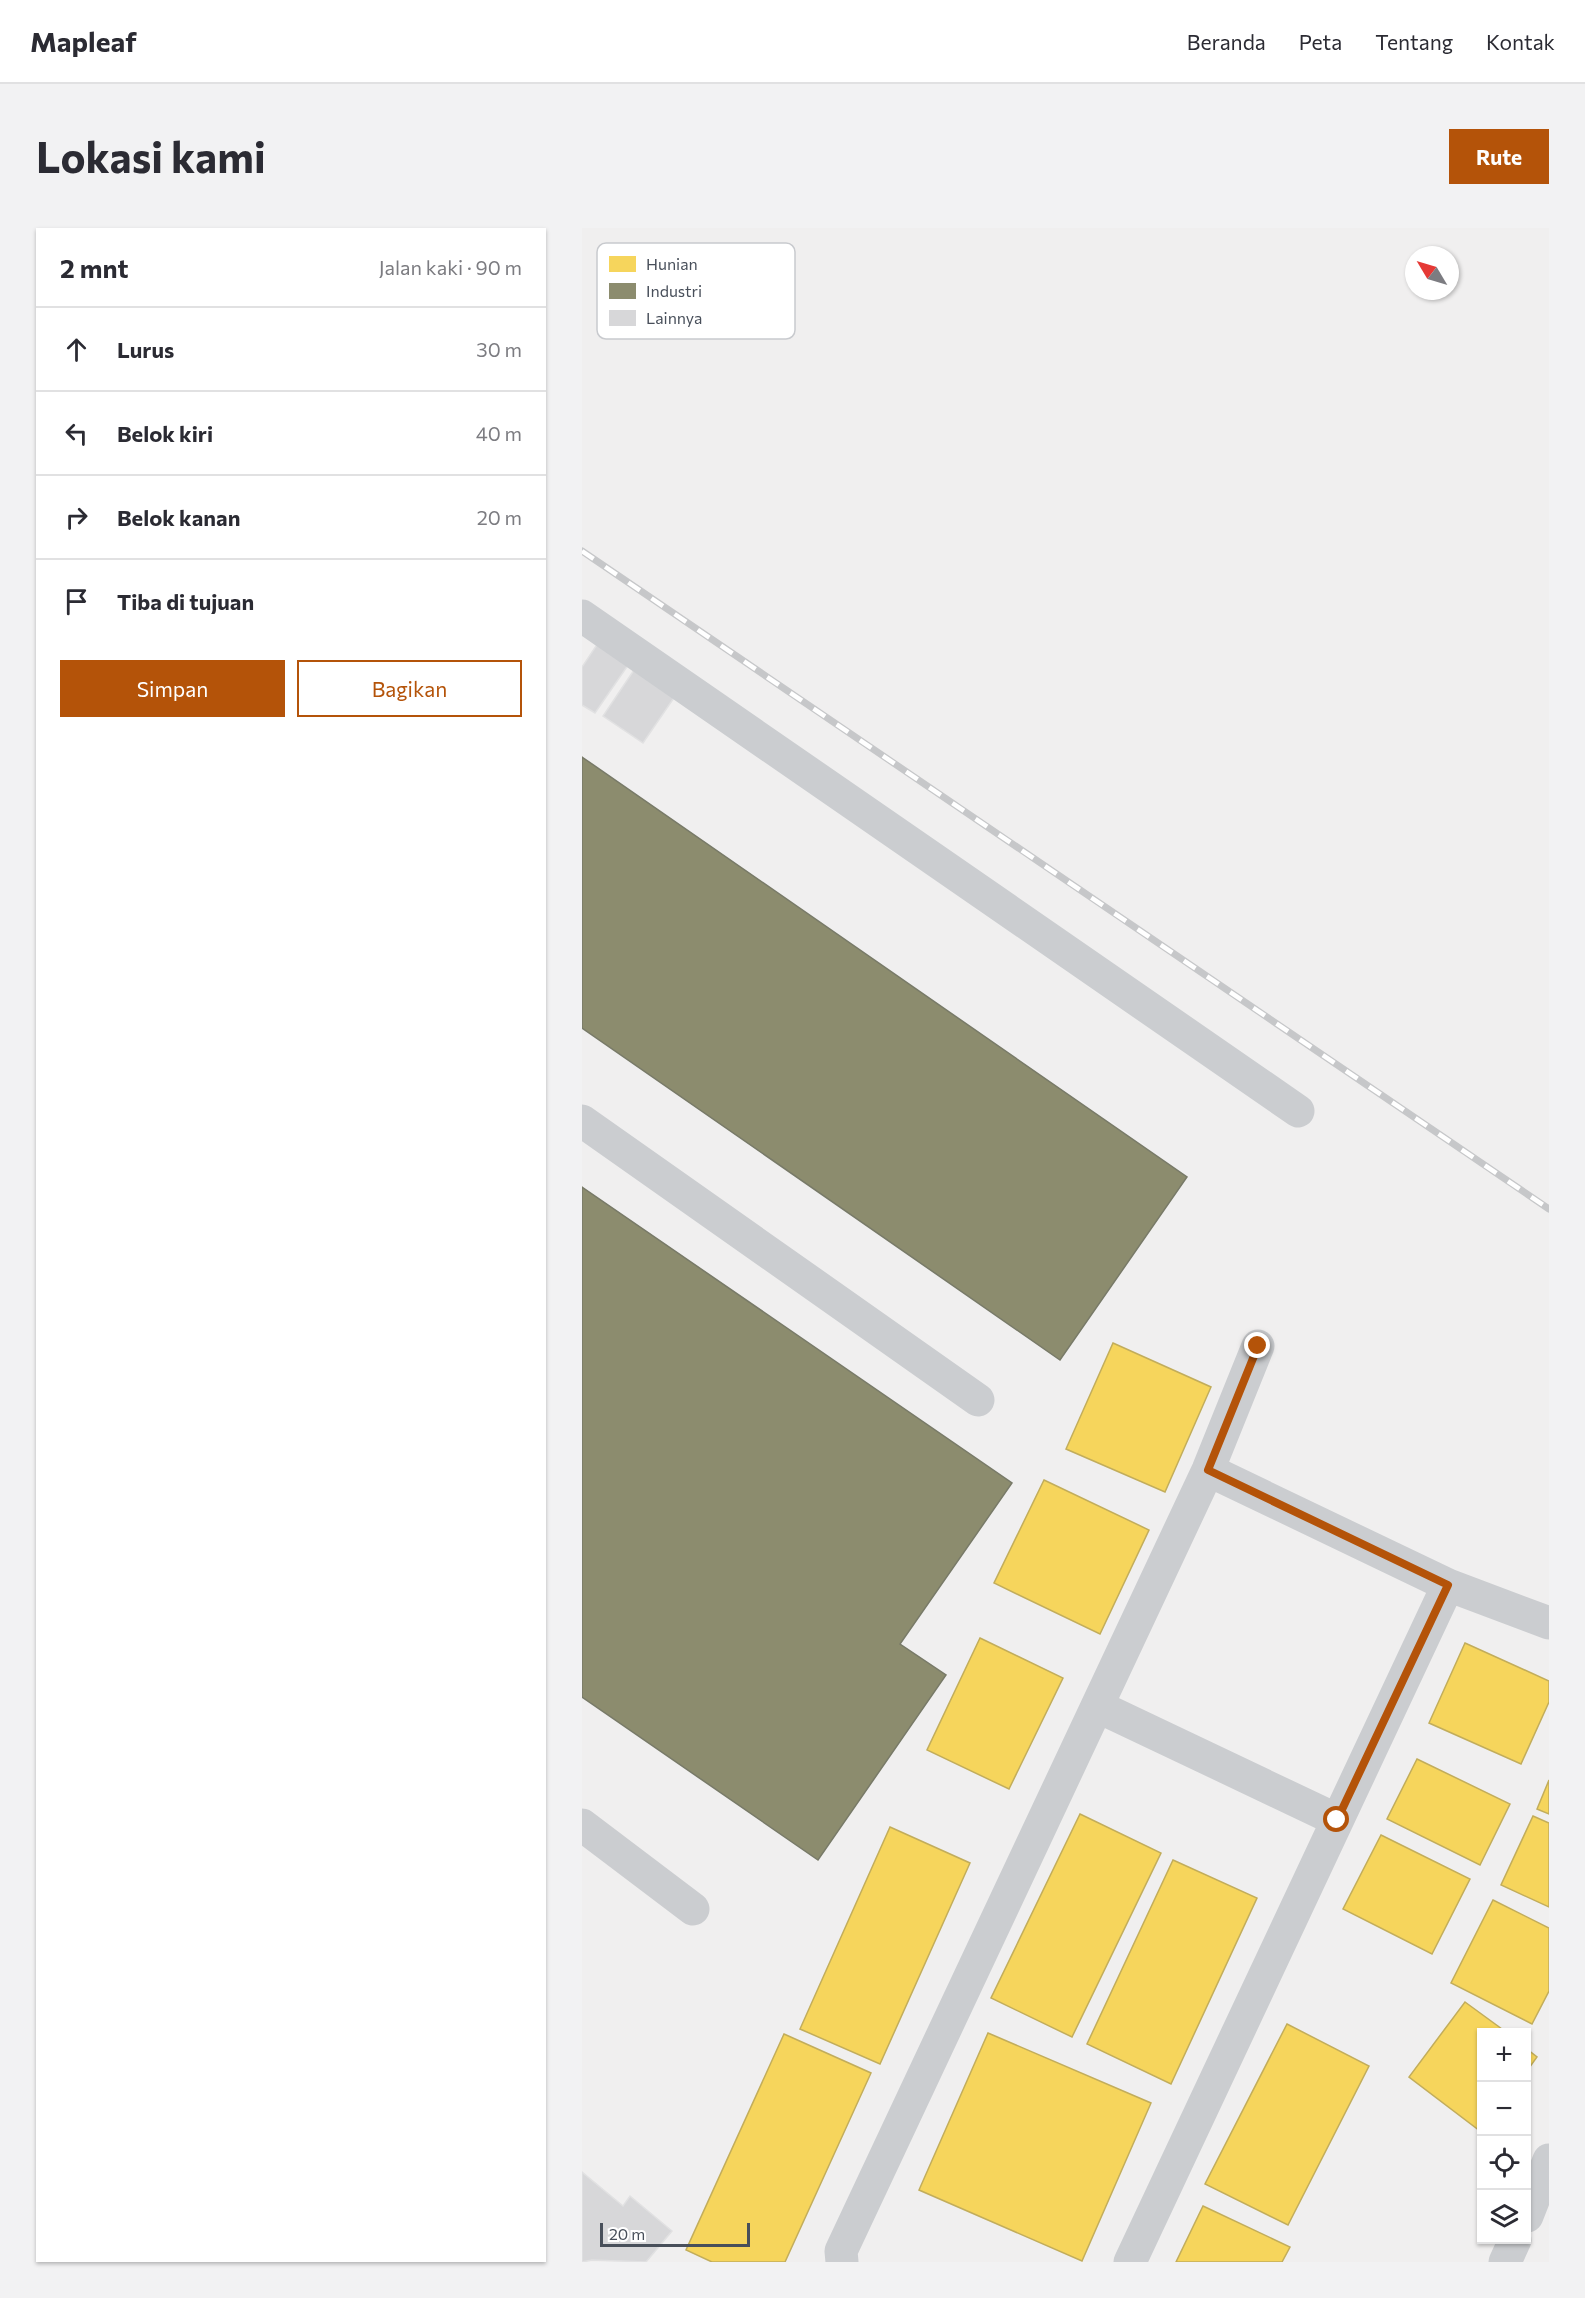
<!DOCTYPE html>
<html lang="id">
<head>
<meta charset="utf-8">
<style>
  :root { --surface:#fff; --page:#f2f2f3; --text:#2b2b33; --muted:#7c7c81; --line:#e1e1e2; --accent:#b45309 }
  body { margin:0; font-family:Commissioner,sans-serif; background:var(--page); color:var(--text) }
  .controls { position:absolute; right:18px; bottom:18px; display:grid; overflow:hidden; border-radius:0px; box-shadow:0 2px 4px #0004 }
  .controls button { width:54px; height:54px; display:grid; place-items:center; padding:0; border:0; border-bottom:2px solid var(--line); background:var(--surface); color:var(--text); font:30px sans-serif }
  .compass { position:absolute; left:823px; top:18px; width:54px; height:54px; border-radius:50%; background:var(--surface); box-shadow:0 2px 4px #0004; rotate:308deg }
  .scale { position:absolute; left:18px; bottom:15px; width:150px; box-sizing:border-box; padding-left:6px; border:3px solid #484f5a; border-top:0; font-size:16px; line-height:21px; white-space:nowrap; color:#484f5a; -webkit-text-stroke:4px #fff; paint-order:stroke }
  .stop { position:absolute; width:18px; height:18px; margin:-14px; border:4px solid #b45309; border-radius:50%; background:#fff }
  .stop.end { background:#b45309; border-color:#fff; box-shadow:0 2px 6px #0008 }
  .list { margin:0; padding:0; list-style:none }
  h2 { display:flex; justify-content:space-between; align-items:center; height:78px; margin:0; padding:0 24px; font-size:26px }
  h2 small { font-size:20px; font-weight:400; color:var(--muted) }
  .list li { display:grid; grid-template-columns:39px 1fr auto; gap:18px; align-items:center; box-sizing:border-box; height:84px; padding:0 24px; border-top:2px solid var(--line) }
  .list b { display:block; font-size:22px; white-space:nowrap }
  .list em { font-size:20px; font-style:normal; color:var(--muted) }
  .actions { display:flex; gap:12px; padding:18px 24px }
  .actions a { flex:1; padding:14px 0; border:2px solid var(--accent); border-radius:0px; text-align:center; font-size:21px; color:var(--accent) }
  .actions .main { background:var(--accent); color:#fff }
  .icon { flex:none; width:33px; height:33px; fill:none; stroke:currentColor; stroke-width:2; stroke-linecap:round; stroke-linejoin:round }
  .map { position:relative; flex:none; width:967px; height:2034px; overflow:hidden; border-radius:0px }
  header { display:flex; align-items:center; gap:36px; box-sizing:border-box; height:84px; padding:0 30px; background:var(--surface); border-bottom:2px solid var(--line) }
  header strong { font-size:28px }
  nav { display:flex; gap:33px; margin-inline-start:auto; font-size:21px }
  .intro { display:flex; align-items:center; justify-content:space-between; box-sizing:border-box; height:144px; padding:0 36px }
  h1 { margin:0; font-size:42px }
  .button { padding:15px 27px; border-radius:0px; background:var(--accent); color:#fff; font-size:21px; font-weight:700 }
  main { display:flex; gap:36px; padding:0 36px }
  aside { flex:1; background:var(--surface); border-radius:0px; box-shadow:0 2px 4px #0004 }
  .map>svg:first-child { display:block }
  .homes { fill:#f6d55c; stroke:#c2ad5b; stroke-width:1.5 }
  .industry { fill:#8c8c6e; stroke:#787a68; stroke-width:1.5 }
  .building { fill:#d7d7d9; stroke:#e1e1e2; stroke-width:1.5 }
  .lines { fill:none; stroke-linecap:round; stroke-linejoin:round }
  .minor { stroke:#cbcdd0; stroke-width:33 }
  .rail-casing { stroke:#c6c7c9; stroke-width:7 }
  .rail { stroke:#fff; stroke-width:4.5; stroke-dasharray:14; stroke-linecap:butt }
  .route { stroke:#b45309; stroke-width:8 }
  .key { fill:#fff; stroke:#c8cace; stroke-width:1.5 }
  .key-label { font-size:16px; fill:#484f5a }
</style>
</head>
<body>
<header>
<strong>Mapleaf</strong>
<nav><a>Beranda</a><a>Peta</a><a>Tentang</a><a>Kontak</a></nav>
</header>
<div class="intro"><h1>Lokasi kami</h1><a class="button">Rute</a></div>
<main>
<aside>
<h2>2 mnt<small>Jalan kaki · 90 m</small></h2>
<ul class="list">
<li><svg class="icon" aria-label="ahead" viewBox="0 0 24 24"><path d="M12 20V5M6 11l6-6 6 6"/></svg><div><b>Lurus</b></div><em>30 m</em></li>
<li><svg class="icon" aria-label="left" viewBox="0 0 24 24"><path d="M17 20v-9H6M10 6l-5 5 5 5"/></svg><div><b>Belok kiri</b></div><em>40 m</em></li>
<li><svg class="icon" aria-label="right" viewBox="0 0 24 24"><path d="M7 20v-9h11M14 6l5 5-5 5"/></svg><div><b>Belok kanan</b></div><em>20 m</em></li>
<li><svg class="icon" aria-label="arrive" viewBox="0 0 24 24"><path d="M6 21V4h12l-3 4 3 4H6"/></svg><div><b>Tiba di tujuan</b></div></li>
</ul>
<div class="actions"><a class="main">Simpan</a><a>Bagikan</a></div>
</aside>
<div class="map">
<svg width="967" height="2034" viewBox="0 0 967 2034">
  <rect width="100%" height="100%" fill="#f0efef"/>
  <!-- homes -->
  <path class="homes" d="M 531,1115 L 629,1159 L 583,1264 L 484,1221 Z
    M 462,1252 L 567,1302 L 518,1406 L 412,1355 Z
    M 398,1410 L 481,1450 L 427,1561 L 345,1522 Z
    M 883,1415 L 967,1453 L 967,1474 L 939,1536 L 847,1495 Z
    M 835,1531 L 928,1576 L 898,1637 L 805,1591 Z
    M 967,1552 L 967,1586 L 955,1581 Z
    M 498,1586 L 579,1625 L 490,1809 L 409,1770 Z
    M 951,1588 L 967,1595 L 967,1679 L 919,1657 Z
    M 308,1599 L 388,1635 L 298,1836 L 218,1801 Z
    M 799,1607 L 888,1651 L 850,1726 L 761,1681 Z
    M 591,1632 L 675,1670 L 589,1856 L 505,1816 Z
    M 911,1672 L 967,1700 L 967,1763 L 950,1796 L 869,1755 Z
    M 883,1774 L 924,1804 L 900,1804 L 898,1903 L 827,1849 Z
    M 705,1796 L 787,1838 L 706,1997 L 623,1956 Z
    M 406,1805 L 569,1875 L 500,2033 L 337,1962 Z
    M 202,1806 L 289,1845 L 203,2034 L 130,2034 L 104,2022 Z
    M 945,1821 L 955,1829 L 945,1843 Z
    M 621,1978 L 708,2019 L 700,2034 L 594,2034 Z"/>
  <!-- industry -->
  <path class="industry" d="M 0,529 L 605,949 L 478,1132 L 0,800 Z
    M 0,959 L 430,1255 L 318,1416 L 364,1447 L 236,1632 L 0,1469 Z"/>
  <!-- building -->
  <path class="building" d="M 18,412 L 49,433 L 13,485 L 0,477 L 0,439 Z
    M 56,436 L 96,464 L 61,515 L 21,488 Z
    M 0,1944 L 41,1978 L 48,1968 L 90,2003 L 64,2034 L 10,2032 L 0,2034 Z"/>
  <g class="lines">
    <!-- minor -->
    <path class="minor" d="M 0,388 L 716,883
      M 0,893 L 396,1172
      M 626,1242 L 866,1357 L 967,1395
      M 515,1478 L 755,1592
      M 0,1597 L 111,1681
      M 945,1988 L 967,1932
      M 260,2034 L 259,2023 L 626,1242 L 676,1118
      M 548,2034 L 866,1357
      M 923,2034 L 933,2012"/>
    <defs>
      <path id="rail" d="M 0,323 L 967,981"/>
    </defs>
    <!-- rail casing -->
    <use href="#rail" class="rail-casing"/>
    <!-- rail -->
    <use href="#rail" class="rail"/>
  </g>
  <g class="lines">
    <!-- route -->
    <path class="route" d="M 676,1118 L 626,1242 L 866,1357 L 755,1592"/>
  </g>
  <!-- legend -->
  <rect x="15" y="15" width="198" height="96" rx="9" class="key"/>
  <rect x="27" y="28" width="27" height="16" fill="#f6d55c"/>
  <rect x="27" y="55" width="27" height="16" fill="#8c8c6e"/>
  <rect x="27" y="82" width="27" height="16" fill="#d7d7d9"/>
  <g class="key-label">
    <text x="64" y="42">Hunian</text>
    <text x="64" y="69">Industri</text>
    <text x="64" y="96">Lainnya</text>
  </g>
</svg>
<div class="controls">
<button>+</button>
<button>−</button>
<button><svg class="icon" aria-label="locate" viewBox="0 0 24 24"><circle cx="12" cy="12" r="6"/><path d="M12 2v4M12 18v4M2 12h4M18 12h4"/></svg></button>
<button><svg class="icon" aria-label="layers" viewBox="0 0 24 24"><path d="M12 4l9 5-9 5-9-5zM3 14l9 5 9-5"/></svg></button>
</div>
<svg class="compass" viewBox="-18 -18 36 36"><path d="M0-13l5 13h-10z" fill="#e53935"/><path d="M0 13l5-13h-10z" fill="#7c7c81"/></svg>
<div class="scale">20 m</div>
<div class="stop" style="left:755px;top:1592px"></div>
<div class="stop end" style="left:676px;top:1118px"></div>
</div>
</main>
</body>
</html>
